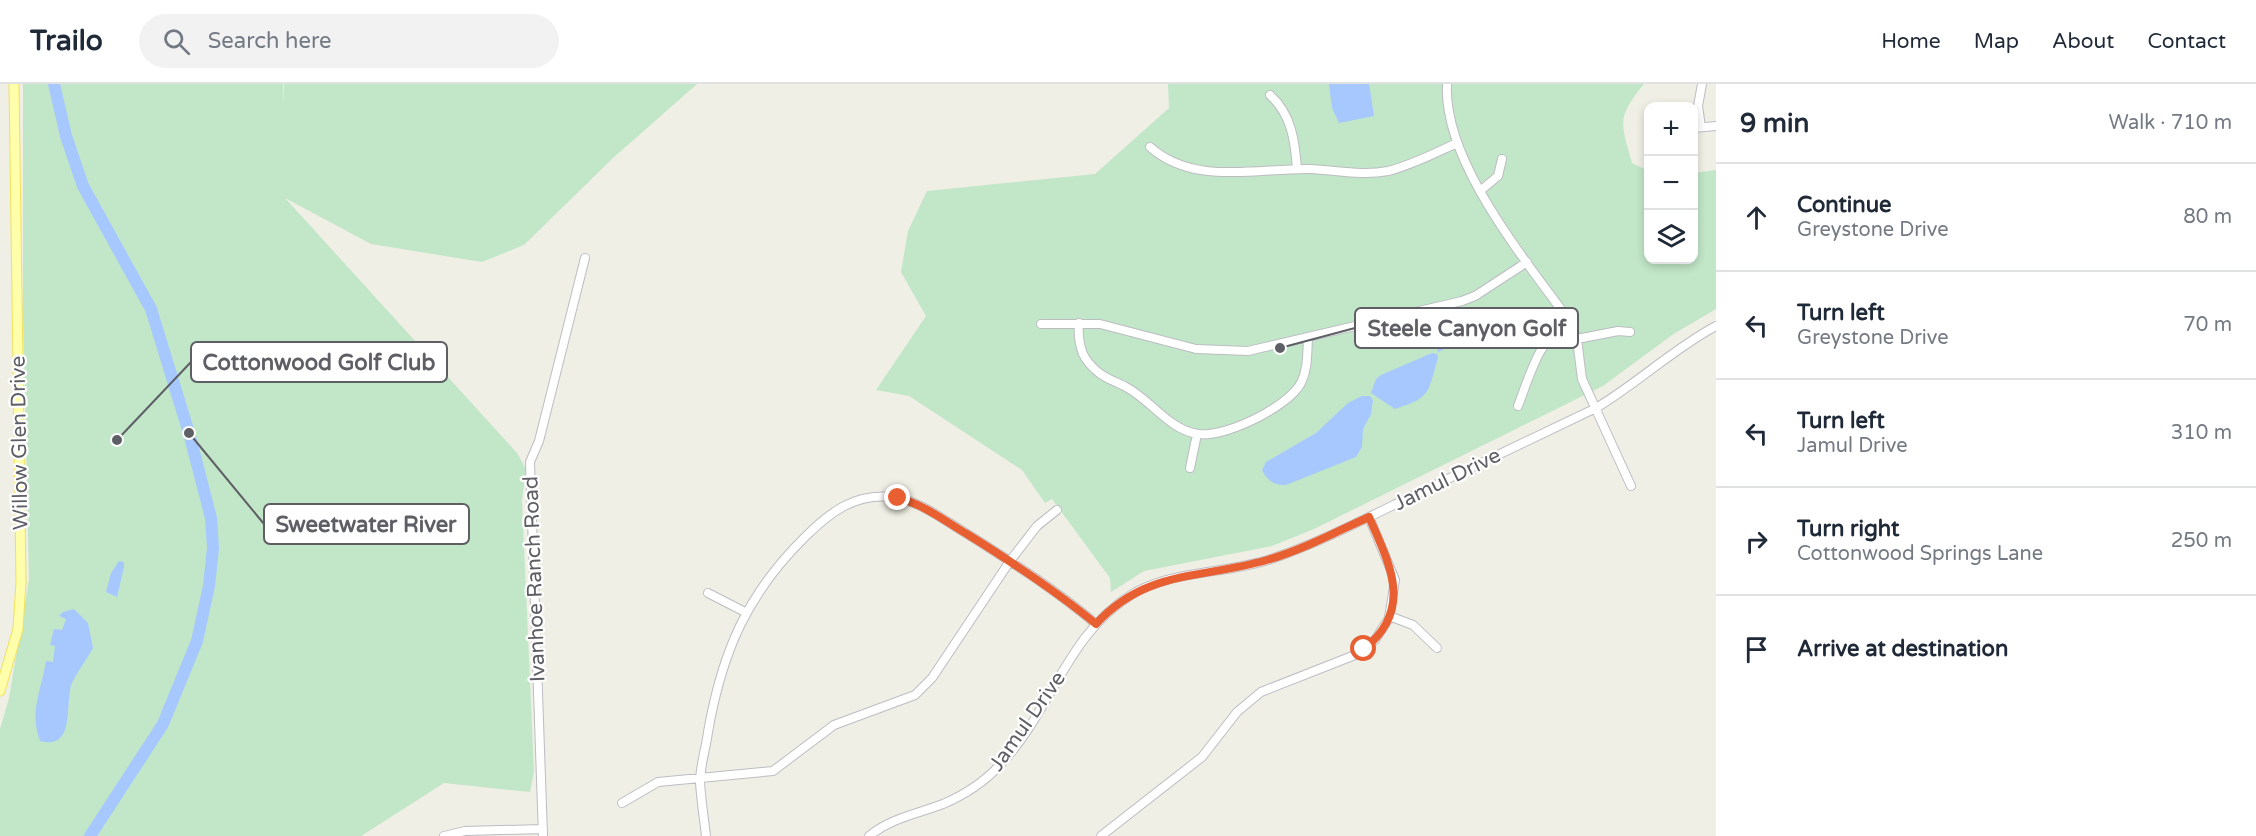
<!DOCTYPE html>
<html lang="en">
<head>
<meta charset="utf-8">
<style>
  :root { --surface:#fff; --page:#f2f2f3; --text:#1f2937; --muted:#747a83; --line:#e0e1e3 }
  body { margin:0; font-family:"Varela Round",sans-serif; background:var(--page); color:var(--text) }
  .controls { position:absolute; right:18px; top:18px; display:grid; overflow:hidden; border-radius:12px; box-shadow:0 3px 9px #0003 }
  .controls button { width:54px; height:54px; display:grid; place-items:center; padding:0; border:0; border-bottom:2px solid var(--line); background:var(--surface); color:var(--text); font:30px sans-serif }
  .stop { position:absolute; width:18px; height:18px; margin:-14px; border:4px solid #e85f32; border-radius:50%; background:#fff }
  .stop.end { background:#e85f32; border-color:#fff; box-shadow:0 2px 6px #0008 }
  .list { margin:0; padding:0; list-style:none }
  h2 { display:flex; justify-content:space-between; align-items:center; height:78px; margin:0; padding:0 24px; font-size:26px }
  h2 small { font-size:20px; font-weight:400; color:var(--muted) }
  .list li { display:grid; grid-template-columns:39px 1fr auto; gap:18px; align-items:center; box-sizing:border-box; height:108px; padding:0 24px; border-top:2px solid var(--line) }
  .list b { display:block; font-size:22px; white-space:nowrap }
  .list p { margin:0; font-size:20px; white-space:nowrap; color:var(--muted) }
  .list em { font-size:20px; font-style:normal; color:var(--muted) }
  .icon { flex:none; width:33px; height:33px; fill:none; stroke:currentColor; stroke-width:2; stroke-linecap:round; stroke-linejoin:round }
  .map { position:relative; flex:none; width:1716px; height:752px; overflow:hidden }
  header { display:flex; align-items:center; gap:36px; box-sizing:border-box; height:84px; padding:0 30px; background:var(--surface); border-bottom:2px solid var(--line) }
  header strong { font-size:28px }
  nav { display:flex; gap:33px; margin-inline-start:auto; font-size:21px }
  .search { width:420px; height:54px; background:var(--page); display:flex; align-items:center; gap:15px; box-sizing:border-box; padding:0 21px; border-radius:33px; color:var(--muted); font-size:22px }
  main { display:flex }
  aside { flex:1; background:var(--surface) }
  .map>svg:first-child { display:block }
  .green { fill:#c2e6c8 }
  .water { fill:#a6c8fe }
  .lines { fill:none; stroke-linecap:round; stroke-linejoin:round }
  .river { stroke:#a6c8fe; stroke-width:12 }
  .minor-casing { stroke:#bcbdc3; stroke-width:10 }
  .major-casing { stroke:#f1e15c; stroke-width:11 }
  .minor { stroke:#fff; stroke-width:8 }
  .major { stroke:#fefeab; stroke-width:9 }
  .route { stroke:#e85f32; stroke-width:8 }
  .labels { text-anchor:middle; stroke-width:4.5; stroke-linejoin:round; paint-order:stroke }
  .street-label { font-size:21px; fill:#5d5f65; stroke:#fff }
  .leader { fill:none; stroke:#5d5f65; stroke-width:2 }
  .callout-dot { fill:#5d5f65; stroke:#fff; stroke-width:2 }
  .callout { fill:#fff; stroke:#5d5f65; stroke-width:2 }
  .callout-label { font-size:22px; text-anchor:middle; font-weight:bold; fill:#5d5f65 }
</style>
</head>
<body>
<header>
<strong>Trailo</strong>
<div class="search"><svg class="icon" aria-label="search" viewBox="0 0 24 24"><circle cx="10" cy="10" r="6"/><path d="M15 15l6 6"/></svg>Search here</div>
<nav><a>Home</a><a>Map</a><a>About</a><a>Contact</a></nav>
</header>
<main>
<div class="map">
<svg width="1716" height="752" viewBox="0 0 1716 752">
  <rect width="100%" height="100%" fill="#efefe5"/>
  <!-- green -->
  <path class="green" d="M 23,0 L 283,0 L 284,22 L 284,0 L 697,0 L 613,74 L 524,161 L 482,178 L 371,160 L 285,114 L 517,369 L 526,385 L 522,416 L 534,687 L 530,708 L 444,699 L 361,752 L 0,752 L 0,645 L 9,614 L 29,495 L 23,234 Z
    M 1168,0 L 1644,0 C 1616,34 1621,39 1632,79 L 1648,87 L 1648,176 L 1694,176 L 1694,89 L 1716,86 L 1716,225 L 1672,251 L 1603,302 L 1314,445 L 1272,462 L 1144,487 L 1111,508 L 1110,494 L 1052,415 L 1045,419 L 1022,386 L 909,312 L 876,306 L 926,232 L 901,188 L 908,147 L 927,107 L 1095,90 L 1169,24 Z"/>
  <!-- water -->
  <path class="water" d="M 1329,0 L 1369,0 L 1374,32 L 1339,39 L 1332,24 Z
    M 1453,230 L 1457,235 C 1457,248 1451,264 1438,268 L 1436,258 L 1426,239 L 1433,233 Z
    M 1432,269 L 1437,270 L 1438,274 C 1427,311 1431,313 1395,325 L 1371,309 L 1376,295 L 1381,291 Z
    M 1362,312 L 1370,312 L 1373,316 L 1371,330 L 1363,345 L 1362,363 L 1356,373 L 1286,401 C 1274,402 1267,396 1262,386 L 1266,378 L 1316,349 L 1348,319 Z
    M 119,477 L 124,478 L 124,483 L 117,513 L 106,508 L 111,489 Z
    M 74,525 L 88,539 L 93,564 C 87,575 79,585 73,597 C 63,615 78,667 40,657 C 29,627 41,608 46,577 L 53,578 L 55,562 L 50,561 L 54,545 L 62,546 L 66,535 L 59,532 L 63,528 Z"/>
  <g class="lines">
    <!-- river -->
    <path class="river" d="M 54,0 L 66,52 L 83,102 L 151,225 L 189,349 L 211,434 L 213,464 L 209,502 L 197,557 L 163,640 L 90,752"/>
    <defs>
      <path id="minor" d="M 1447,0 C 1443,77 1524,174 1568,235 L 1577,255 L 1582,295 L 1631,402
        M 1270,11 C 1292,31 1295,58 1297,85
        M 1701,43 L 1698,22 L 1702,0
        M 1694,44 L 1716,42
        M 1150,63 C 1194,102 1257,84 1310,85 C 1336,86 1362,92 1388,87 C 1412,81 1435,69 1457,59
        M 1480,107 L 1498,92 L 1502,75
        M 1079,239 C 1078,250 1079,260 1083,270 C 1086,276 1093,284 1098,288 C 1106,295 1117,298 1126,303 C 1151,316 1169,346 1198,350 C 1225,354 1288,323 1301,299 C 1308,285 1307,270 1308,254
        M 1041,240 L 1100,240 L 1196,265 L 1248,267 L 1462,217 L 1475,212 L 1527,178
        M 1577,255 L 1618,247 L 1630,248
        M 1518,322 C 1531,288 1538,258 1568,235
        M 1190,384 L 1197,350
        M 708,509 L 745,528
        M 1389,532 L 1413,541 L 1437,564
        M 622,719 L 658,698 L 773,687 L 834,641 L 915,611 L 932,594 L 1010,477 L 1037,442 L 1057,426
        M 444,752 L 465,747 L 543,745
        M 543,752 L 530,378 L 539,357 L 585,174
        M 706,752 C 704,734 701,716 700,698 C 700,682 706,664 708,648 C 722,568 747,510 805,453 C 830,428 855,409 892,413 C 921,417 945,437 969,451 C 1013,479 1056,506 1096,540
        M 869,752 C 891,734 917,730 943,720 C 964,711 984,698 999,682 C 1050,630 1067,550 1131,511 C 1171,486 1226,490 1271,475 C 1318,459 1363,436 1408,414 C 1470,384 1533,354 1596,324 C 1638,299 1673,265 1716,242
        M 1101,752 L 1202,673 L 1237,628 L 1261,608 L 1355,571 L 1375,556 L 1389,534 L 1395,496 L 1369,433"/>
      <path id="major" d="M 0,607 L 18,545 L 21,498 L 14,0"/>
    </defs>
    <!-- minor casing -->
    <use href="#minor" class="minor-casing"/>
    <!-- major casing -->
    <use href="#major" class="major-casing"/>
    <!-- minor -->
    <use href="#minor" class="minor"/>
    <!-- major -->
    <use href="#major" class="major"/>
  </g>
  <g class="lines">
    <!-- route -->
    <path class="route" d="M 898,414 C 923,420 945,437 967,450 C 1012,478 1055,506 1096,540 C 1146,485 1202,495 1267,476 C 1302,466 1336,448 1369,433 C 1390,481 1414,525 1364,565"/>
  </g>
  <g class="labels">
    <!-- street labels -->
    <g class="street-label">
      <text transform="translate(19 359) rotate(-91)" y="7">Willow Glen Drive</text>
      <text transform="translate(1447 395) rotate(-26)" y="7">Jamul Drive</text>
      <text transform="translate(534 495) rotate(-92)" y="7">Ivanhoe Ranch Road</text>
      <text transform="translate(1027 637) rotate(-55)" y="7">Jamul Drive</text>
    </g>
  </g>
  <!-- callouts -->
  <path class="leader" d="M1280 264L1355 244M117 356L191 278M189 349L264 440"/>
  <g class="callout-dot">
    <circle cx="1280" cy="264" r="6"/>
    <circle cx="117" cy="356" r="6"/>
    <circle cx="189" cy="349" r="6"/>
  </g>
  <g class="callout">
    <rect x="1355" y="224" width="223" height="40" rx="6"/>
    <rect x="191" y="258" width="256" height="40" rx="6"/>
    <rect x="264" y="420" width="205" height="40" rx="6"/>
  </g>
  <g class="callout-label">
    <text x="1467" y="252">Steele Canyon Golf</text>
    <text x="319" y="286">Cottonwood Golf Club</text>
    <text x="366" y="448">Sweetwater River</text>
  </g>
</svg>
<div class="controls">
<button>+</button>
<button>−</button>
<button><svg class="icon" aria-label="layers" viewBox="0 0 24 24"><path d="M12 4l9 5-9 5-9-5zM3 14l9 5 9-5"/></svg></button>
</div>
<div class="stop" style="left:1364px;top:565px"></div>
<div class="stop end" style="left:898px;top:414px"></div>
</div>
<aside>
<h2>9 min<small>Walk · 710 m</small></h2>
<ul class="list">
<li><svg class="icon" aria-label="ahead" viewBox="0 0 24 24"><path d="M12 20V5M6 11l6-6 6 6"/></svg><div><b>Continue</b><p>Greystone Drive</p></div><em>80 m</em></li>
<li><svg class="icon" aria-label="left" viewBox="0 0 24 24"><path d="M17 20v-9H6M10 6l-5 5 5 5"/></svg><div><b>Turn left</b><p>Greystone Drive</p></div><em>70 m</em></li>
<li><svg class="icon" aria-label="left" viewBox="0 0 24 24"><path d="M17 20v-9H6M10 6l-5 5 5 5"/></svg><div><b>Turn left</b><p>Jamul Drive</p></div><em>310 m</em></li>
<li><svg class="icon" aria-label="right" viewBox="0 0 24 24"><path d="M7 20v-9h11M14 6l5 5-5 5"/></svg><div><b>Turn right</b><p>Cottonwood Springs Lane</p></div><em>250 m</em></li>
<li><svg class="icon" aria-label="arrive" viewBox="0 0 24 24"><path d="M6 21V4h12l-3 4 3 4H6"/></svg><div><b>Arrive at destination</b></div></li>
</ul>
</aside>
</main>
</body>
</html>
